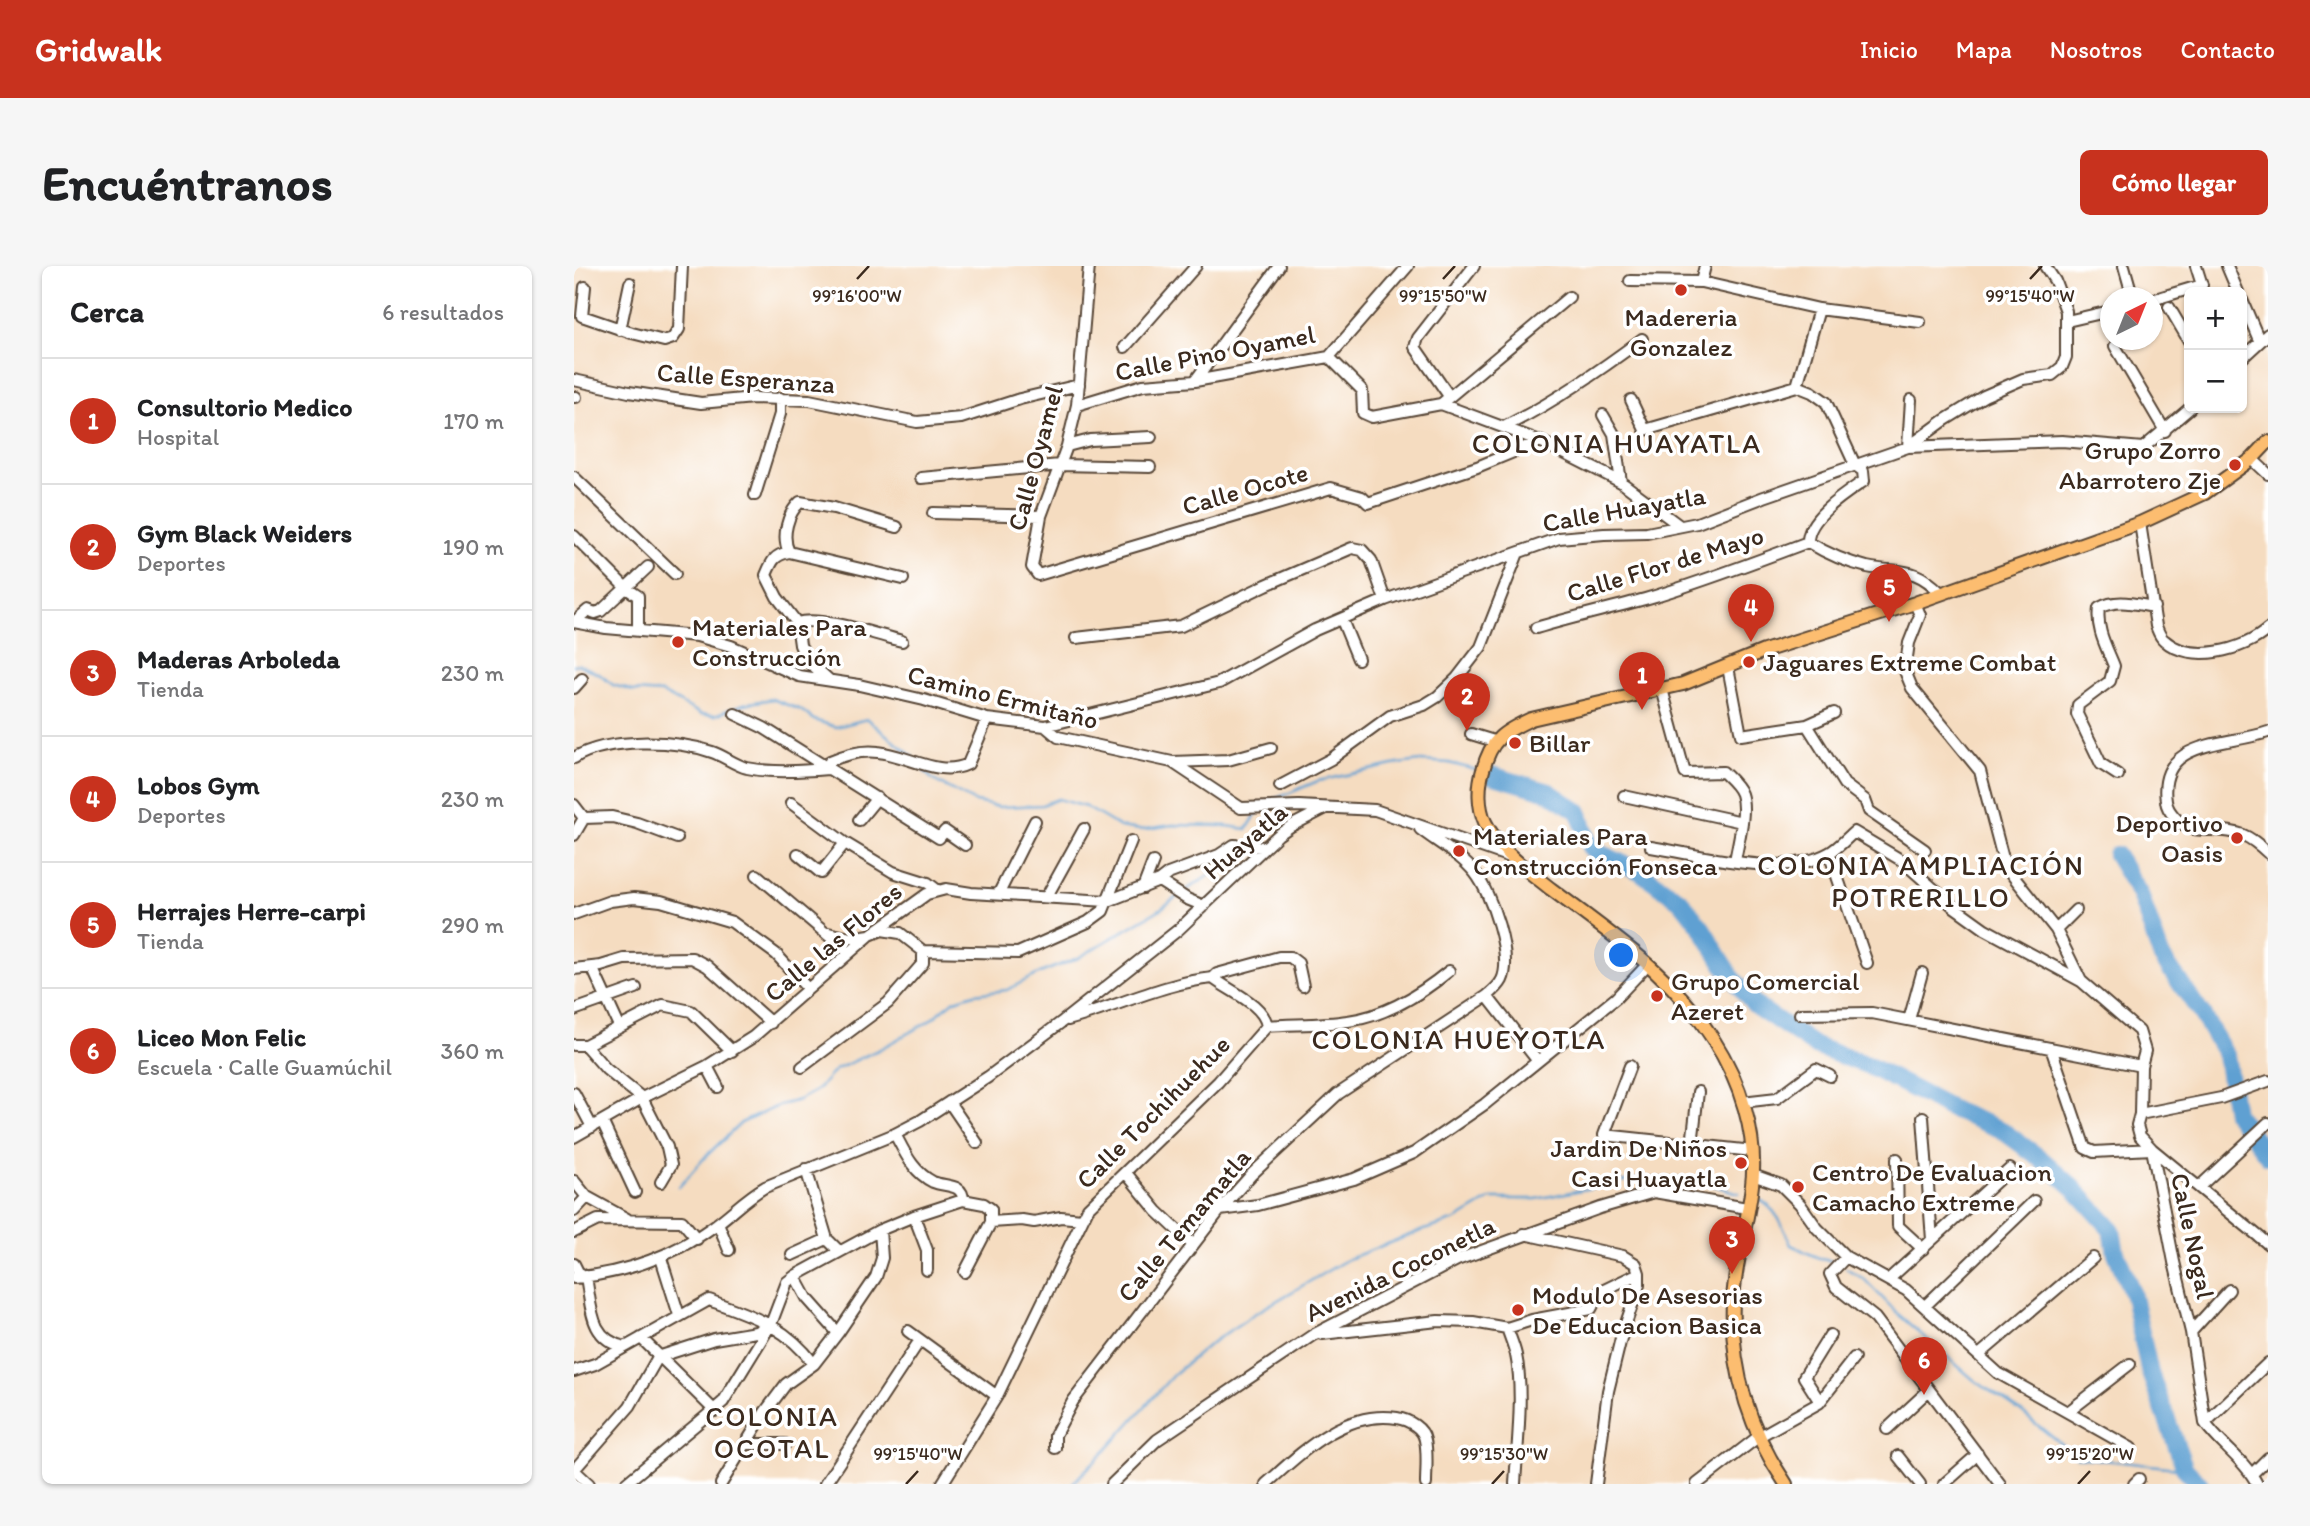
<!DOCTYPE html>
<html lang="es">
<head>
<meta charset="utf-8">
<style>
  :root { --surface:#fff; --page:#f6f6f6; --text:#202124; --muted:#757577; --line:#e0e0e0; --accent:#c8321e }
  body { margin:0; font-family:Itim,sans-serif; background:var(--page); color:var(--text) }
  .controls { position:absolute; right:21px; top:21px; display:grid; overflow:hidden; border-radius:10px; box-shadow:0 2px 5px #0004 }
  .controls button { width:63px; height:63px; display:grid; place-items:center; padding:0; border:0; border-bottom:2px solid var(--line); background:var(--surface); color:var(--text); font:35px sans-serif }
  .compass { position:absolute; left:1526px; top:21px; width:63px; height:63px; border-radius:50%; background:var(--surface); box-shadow:0 2px 5px #0004; rotate:43deg }
  .you { position:absolute; left:1048px; top:690px; width:24px; height:24px; margin:-18px; border:5px solid #fff; border-radius:50%; background:#1a73e8; box-shadow:0 0 0 10px #1a73e833 }
  .badge { display:grid; place-items:center; width:46px; height:46px; border-radius:50%; background:var(--accent); color:#fff; font-size:23px; font-weight:700 }
  .pin { position:absolute; translate:-50% -58px; filter:drop-shadow(0 2px 4px #0008) }
  .pin::after { content:''; position:absolute; top:37px; width:24px; height:21px; background:inherit; clip-path:polygon(0 0,100% 0,50% 100%) }
  .list { margin:0; padding:0; list-style:none }
  h2 { display:flex; justify-content:space-between; align-items:center; height:91px; margin:0; padding:0 28px; font-size:30px }
  h2 small { font-size:23px; font-weight:400; color:var(--muted) }
  .list li { display:grid; grid-template-columns:46px 1fr auto; gap:21px; align-items:center; box-sizing:border-box; height:126px; padding:0 28px; border-top:2px solid var(--line) }
  .list b { display:block; font-size:26px; white-space:nowrap }
  .list p { margin:0; font-size:23px; white-space:nowrap; color:var(--muted) }
  .list em { font-size:23px; font-style:normal; color:var(--muted) }
  .map { position:relative; flex:none; width:1694px; height:1218px; overflow:hidden; border-radius:10px }
  header { display:flex; align-items:center; gap:42px; box-sizing:border-box; height:98px; padding:0 35px; background:var(--accent); color:#fff }
  header strong { font-size:33px }
  nav { display:flex; gap:38px; margin-inline-start:auto; font-size:24px }
  .intro { display:flex; align-items:center; justify-content:space-between; box-sizing:border-box; height:168px; padding:0 42px }
  h1 { margin:0; font-size:49px }
  .button { padding:18px 32px; border-radius:10px; background:var(--accent); color:#fff; font-size:24px; font-weight:700 }
  main { display:flex; gap:42px; padding:0 42px }
  aside { flex:1; background:var(--surface); border-radius:10px; box-shadow:0 2px 5px #0004 }
  .map>svg:first-child { display:block }
  .lines { fill:none; stroke-linecap:round; stroke-linejoin:round }
  .stream { stroke:#5ea0d2; stroke-width:2.5 }
  .river { stroke:#5ea0d2; stroke-width:18 }
  .minor-casing { stroke:#574536; stroke-width:14 }
  .major-casing { stroke:#574536; stroke-width:16 }
  .minor { stroke:#fff; stroke-width:10 }
  .major { stroke:#fcbd6f; stroke-width:12 }
  .ticks { fill:none; stroke:#3b2a1e; stroke-width:2.5 }
  .poi-dot { fill:#c8321e; stroke:#fff; stroke-width:2.5 }
  .labels { text-anchor:middle; stroke-width:7; stroke-linejoin:round; paint-order:stroke }
  .poi-label { font-size:26px; fill:#3b2a1e; stroke:#fff; text-anchor:start }
  .street-label { font-size:26px; fill:#3b2a1e; stroke:#fff }
  .neighbourhood-label { font-size:28px; letter-spacing:2px; fill:#3b2a1e; stroke:#fff }
  .ticks-label { font-size:18px; text-anchor:middle; fill:#3b2a1e; stroke:#fff; stroke-width:7; stroke-linejoin:round; paint-order:stroke }
</style>
</head>
<body>
<header>
<strong>Gridwalk</strong>
<nav><a>Inicio</a><a>Mapa</a><a>Nosotros</a><a>Contacto</a></nav>
</header>
<div class="intro"><h1>Encuéntranos</h1><a class="button">Cómo llegar</a></div>
<main>
<aside>
<h2>Cerca<small>6 resultados</small></h2>
<ul class="list">
<li><span class="badge">1</span><div><b>Consultorio Medico</b><p>Hospital</p></div><em>170 m</em></li>
<li><span class="badge">2</span><div><b>Gym Black Weiders</b><p>Deportes</p></div><em>190 m</em></li>
<li><span class="badge">3</span><div><b>Maderas Arboleda</b><p>Tienda</p></div><em>230 m</em></li>
<li><span class="badge">4</span><div><b>Lobos Gym</b><p>Deportes</p></div><em>230 m</em></li>
<li><span class="badge">5</span><div><b>Herrajes Herre-carpi</b><p>Tienda</p></div><em>290 m</em></li>
<li><span class="badge">6</span><div><b>Liceo Mon Felic</b><p>Escuela · Calle Guamúchil</p></div><em>360 m</em></li>
</ul>
</aside>
<div class="map">
<svg width="1694" height="1218" viewBox="0 0 1694 1218">
  <rect width="100%" height="100%" fill="#fff"/>
  <filter id="ink" filterUnits="userSpaceOnUse"><feTurbulence type="fractalNoise" baseFrequency=".0143" numOctaves="2"/><feDisplacementMap in="SourceGraphic" scale="14" xChannelSelector="R" yChannelSelector="G"/><feConvolveMatrix kernelMatrix="1 2 1 2 8 2 1 2 1" color-interpolation-filters="sRGB"/></filter>
  <filter id="wash" filterUnits="userSpaceOnUse"><feTurbulence type="fractalNoise" baseFrequency=".00686" numOctaves="4" result="noise"/><feDisplacementMap in="SourceGraphic" scale="28" xChannelSelector="R" yChannelSelector="G"/><feGaussianBlur stdDeviation="1.57" result="paint"/><feColorMatrix in="noise" values="0 0 0 0 0 0 0 0 0 0 0 0 0 0 0 0 0 1.4 0 .05"/><feComposite in="paint" operator="in"/></filter>
  <g filter="url(#wash)">
    <rect width="100%" height="100%" fill="#f5dcc0"/>
    <g class="lines">
      <!-- stream -->
      <path class="stream" d="M 0,399 L 4,398 L 25,408 L 39,419 L 59,425 L 88,427 L 127,448 L 141,449 L 170,438 L 198,433 L 227,444 L 240,454 L 262,461 L 293,453 L 338,490
        M 346,501 L 359,514 L 401,536 L 411,538 L 425,541 L 468,539 L 484,533 L 512,541 L 546,561 L 566,564 L 598,559 L 653,560 L 673,563 L 684,546
        M 694,536 L 744,515 L 824,498 L 847,495 L 875,497 L 902,504
        M 609,626 L 649,601 L 665,584
        M 105,921 L 132,890 L 167,857 L 206,839 L 225,834 L 243,824 L 261,804 L 306,783 L 354,756 L 381,734 L 400,728 L 433,724 L 466,707 L 504,692 L 585,644 L 604,630
        M 1184,933 C 1202,941 1210,962 1217,979 C 1232,985 1241,993 1257,995
        M 1272,1002 L 1290,1013 L 1325,1049 L 1400,1114 L 1446,1145 L 1503,1191 L 1611,1203
        M 498,1218 L 533,1183 L 599,1109 L 636,1078 L 680,1048 L 774,993 L 841,967 L 882,954 L 917,933 L 962,933 L 1067,912 L 1117,913 L 1165,927"/>
      <!-- river -->
      <path class="river" d="M 917,509 L 975,526 L 1005,546 L 1017,583 L 1065,605 L 1107,635 L 1128,662 L 1157,710 L 1181,739 L 1241,780 L 1293,799 L 1381,845 L 1426,863 L 1466,892 L 1499,921 L 1538,964 L 1542,987 L 1558,1026 L 1576,1107 L 1611,1203 L 1626,1218
        M 1542,589 L 1566,629 L 1587,690 L 1627,747 L 1652,789 L 1661,847 L 1694,890"/>
    </g>
  </g>
  <g filter="url(#ink)">
    <g class="lines">
      <defs>
        <path id="minor" d="M 515,0 L 503,139 L 493,180 L 467,250 L 458,301 L 464,309 L 757,222 L 788,231 L 794,237 L 903,201 L 966,175
          M 1550,0 L 1559,32
          M 1653,0 L 1664,26
          M 1056,15 L 1127,16 L 1245,43 L 1346,56
          M 1127,16 L 1131,0
          M 11,21 L 8,50 L 58,67 L 90,75 L 99,72 L 105,63 L 108,0
          M 1578,34 L 1628,19 L 1622,0
          M 1668,34 L 1685,74
          M 1595,41 L 1615,75
          M 1493,55 L 1536,45
          M 46,64 L 56,17
          M 1541,80 L 1591,165
          M 551,81 L 622,0
          M 755,91 L 788,124 L 789,147 L 798,151 L 867,138 L 966,175 L 1047,216 L 1106,260
          M 1668,92 L 1694,68
          M 0,114 L 55,126 L 127,137 L 179,132 L 235,134 L 343,156 L 387,152 L 446,133 L 505,119
          M 621,115 L 705,0
          M 1223,120 L 1238,126 L 1252,136 L 1281,199 L 1289,205 L 1290,215 C 1271,228 1233,252 1234,276 C 1252,287 1272,296 1293,301 C 1328,308 1339,299 1367,327
          M 1223,120 L 1245,43
          M 875,130 L 841,81 L 844,72 L 900,0
          M 0,131 L 2,131
          M 1057,134 L 1071,164 L 1223,120
          M 1337,134 L 1334,181 L 1488,175 L 1569,182 L 1616,142
          M 867,138 L 995,31
          M 503,139 L 569,119 L 621,115 L 755,91 L 834,0
          M 1029,149 L 1040,168 L 1047,216
          M 930,161 C 979,137 1024,106 1068,73
          M 493,180 L 516,174 L 577,171
          M 1678,193 L 1694,208
          M 0,211 L 101,308
          M 347,212 L 486,199 L 576,201
          M 181,229 L 206,148 L 206,132
          M 359,247 L 467,250
          M 1566,257 L 1582,360 C 1584,365 1586,371 1590,374 C 1616,398 1670,385 1694,363
          M 0,270 L 52,322 L 64,330 L 64,364
          M 215,286 C 207,270 214,247 226,236 L 260,242 L 323,261
          M 1341,337 L 1346,349 L 1335,377 L 1331,405 L 1338,422 L 1406,505 L 1431,600 L 1482,664 L 1507,715
          M 768,354 L 784,393
          M 0,356 L 32,362 L 123,370 L 157,380 L 225,410 L 285,419 L 350,434 L 413,453 L 471,460 L 484,471 L 598,496 L 667,542 L 725,540 L 801,544 L 936,591
          M 0,356 L 14,344 L 21,347 L 27,345 L 74,301
          M 223,357 C 247,349 303,369 328,375
          M 962,362 C 998,351 1035,343 1071,333 C 1126,317 1180,296 1234,276
          M 502,372 L 607,360 L 692,319 L 778,282 L 788,284 L 797,294 L 811,334
          M 1154,401 L 1167,469 L 1233,459 L 1260,447
          M 255,414 L 234,395 L 226,379 L 223,357 L 203,331 L 192,309 C 198,295 200,289 215,286 L 329,313
          M 0,422 L 8,413
          M 1088,423 L 1111,507 L 1149,506 C 1155,512 1164,519 1167,528 C 1173,546 1164,576 1161,595
          M 161,448 L 190,462 L 365,572 L 371,565 L 391,579
          M 1233,459 L 1270,518 L 1291,534 L 1295,545 L 1351,584
          M 471,460 L 645,417 L 741,364 L 811,334 L 985,272 L 1030,268 L 1073,267 L 1123,257 L 1190,231 L 1334,181 L 1371,154 L 1410,130 L 1449,113 L 1478,109 L 1488,101 L 1492,91 L 1492,45 L 1481,15 L 1471,0
          M 1694,466 C 1655,480 1583,472 1592,535 C 1593,545 1606,559 1616,562 C 1622,564 1630,564 1637,564 C 1665,565 1674,568 1694,587
          M 897,468 L 920,475
          M 0,492 C 33,471 102,474 138,486 C 150,490 161,499 173,502 C 198,507 228,505 254,503
          M 598,496 L 654,494 L 697,482
          M 254,503 L 256,495 C 270,489 289,484 304,486 C 334,489 365,512 394,498 L 413,453
          M 1544,509 L 1527,498 L 1503,448 L 1504,439 L 1536,415 L 1540,400 C 1532,380 1522,363 1525,342 C 1543,332 1561,338 1580,341
          M 706,520 L 757,493 L 816,450 L 850,439 L 863,431 L 883,412 L 907,381 L 944,287
          M 1050,530 L 1168,556
          M 217,537 L 271,577
          M 0,539 L 10,552
          M 10,552 L 38,551 L 63,557 L 103,572
          M 285,554 L 303,532
          M 0,569 L 10,552
          M 1077,581 C 1128,589 1208,613 1255,587 C 1264,582 1272,573 1280,566 L 1327,594 L 1379,640 L 1411,663 L 1507,715 L 1565,765 L 1571,785 L 1567,800 L 1566,848 L 1563,859 L 1566,870 L 1578,883 L 1694,978
          M 1255,587 L 1293,697
          M 224,588 L 247,607 L 271,577 L 319,606 L 354,617 L 363,624
          M 183,609 L 275,687
          M 585,615 L 613,633 L 630,640
          M 569,622 L 579,596
          M 425,627 L 461,555
          M 473,630 L 510,563
          M 0,648 L 36,635 L 60,632 L 87,635 L 158,656 L 202,688 L 234,723
          M 1482,664 L 1502,644
          M 254,667 L 276,672 L 296,669 L 308,664 L 326,667 L 349,685 L 444,687 L 514,656 L 529,645 L 557,575
          M 18,701 L 45,760
          M 0,703 L 27,700 L 50,693 L 118,692 L 133,700 L 197,757
          M 913,730 L 963,794
          M 0,744 L 62,722
          M 1226,748 L 1298,747 L 1567,800
          M 494,754 C 542,741 589,717 639,712 L 643,708 L 705,691 L 716,691 L 724,697 L 729,720
          M 1335,754 L 1348,707
          M 693,760 C 719,758 747,759 774,755 C 811,750 847,728 875,705
          M 0,779 L 11,779 L 89,739 L 117,745 L 158,785
          M 11,779 L 32,803 L 68,832 L 93,881 L 97,899 L 87,916
          M 1477,782 L 1511,882 L 1520,886 L 1578,883
          M 133,800 L 144,821
          M 1056,800 L 1030,869 L 1179,885
          M 228,801 L 314,737 L 349,697 L 349,685
          M 0,827 L 18,861
          M 375,836 L 403,877
          M 1168,836 L 1203,832 L 1242,803 L 1256,810
          M 1566,848 L 1647,832 L 1694,815
          M 1349,851 L 1358,974
          M 28,855 L 61,926
          M 321,868 C 331,887 339,906 359,916 C 371,921 389,917 389,934
          M 0,871 L 68,832 L 133,800 L 179,771 L 296,669 L 353,628 L 372,623 L 397,627 L 534,635 L 585,615 L 594,608 L 645,589 L 660,579 L 691,581
          M 1118,879 L 1124,826
          M 1578,883 L 1600,996 L 1617,1066 L 1631,1157 C 1646,1179 1671,1194 1683,1218
          M 1323,893 L 1324,960 L 1349,983
          M 232,903 L 253,973 L 265,985
          M 552,907 L 583,945 L 619,979
          M 1179,909 L 1207,919 L 1226,938 L 1243,962 L 1272,991 L 1332,1024 L 1424,1107 L 1557,1182
          M 0,915 L 13,931 L 53,953
          M 1625,921 L 1694,857
          M 646,944 L 684,939 L 780,913 L 840,887 L 911,838 L 1042,732 L 1074,698
          M 0,945 L 13,931
          M 340,950 L 353,984 L 353,1004
          M 417,956 L 448,954 L 460,956 L 487,951 L 508,953
          M 144,957 L 155,984
          M 0,966 L 24,954 L 108,955 L 123,973
          M 950,968 L 1049,990 L 1062,998 L 1065,1007 L 1065,1019 L 1047,1072 L 1034,1125 L 1022,1218
          M 218,989 L 253,973
          M 1272,991 L 1256,1008 L 1262,1021 L 1301,1052 L 1426,1218
          M 87,992 L 105,1049
          M 0,998 L 4,1006 L 12,1011 C 18,1042 15,1073 51,1081
          M 221,1010 L 233,1032 L 264,1067
          M 0,1012 C 51,1007 99,990 140,960 C 158,947 172,932 191,921 L 321,868 L 346,855 L 414,811 L 489,755 L 604,664 L 704,569 L 717,560 L 750,543
          M 1314,1014 L 1436,903
          M 1351,1040 L 1460,935
          M 933,1062 C 936,1071 940,1080 942,1089 C 950,1126 943,1180 941,1218
          M 334,1065 L 423,1130
          M 1617,1066 L 1655,1024
          M 748,1068 L 864,1055 L 899,1056 L 933,1062 L 958,1054 L 1017,1043 L 1026,1026 L 1065,1007
          M 67,1072 L 141,1145
          M 1405,1089 L 1519,992
          M 84,1091 L 140,1073 L 182,1066 L 197,1058 L 213,1016 L 221,1010 L 306,964 L 340,950 L 389,934 L 410,938 L 417,943 L 417,956 L 391,1006
          M 0,1105 L 21,1098 L 135,1034 C 178,1050 211,1059 240,1098
          M 1246,1136 L 1230,1111 L 1256,1069
          M 1494,1146 L 1556,1098
          M 1631,1157 L 1694,1097
          M 1313,1163 L 1355,1124
          M 171,1178 L 211,1178
          M 481,1182 L 481,1169 L 499,1135 L 646,944 L 678,908 L 764,828 L 913,730 C 918,726 925,720 928,714 C 939,690 917,627 901,607 C 887,589 864,577 846,563
          M 1324,1190 L 1346,1218
          M 0,1204 L 56,1140 L 84,1091
          M 0,1204 L 15,1218
          M 1678,1208 L 1694,1192
          M 51,1218 L 149,1136 L 197,1058
          M 147,1218 L 191,1146 L 212,1118 L 240,1098 L 264,1067 L 302,1011 L 308,992 L 306,964
          M 251,1218 L 346,1074
          M 368,1218 L 423,1130 L 514,942 L 644,816 L 693,760 C 690,738 655,725 639,712
          M 538,1218 L 583,1174 L 739,1069 L 883,994 L 1026,942 L 1080,926 L 1173,942
          M 692,1218 C 729,1185 770,1144 823,1152 C 835,1154 849,1162 851,1174 C 854,1188 852,1204 852,1218
          M 1123,1218 L 1184,1171 L 1245,1137 L 1280,1092
          M 1370,1218 L 1404,1188
          M 1560,1218 L 1565,1213"/>
        <path id="major" d="M 1212,1218 C 1174,1162 1156,1101 1159,1034 C 1161,995 1174,957 1178,919 C 1184,869 1166,815 1139,773 C 1118,740 1091,712 1061,687 C 1034,665 1005,644 977,623 C 952,603 925,585 911,556 C 904,541 904,520 909,504 C 917,473 929,466 957,453 L 1109,418 L 1190,385 L 1341,337 L 1566,257 L 1631,227 L 1678,193 L 1694,176"/>
      </defs>
      <!-- minor casing -->
      <use href="#minor" class="minor-casing"/>
      <!-- major casing -->
      <use href="#major" class="major-casing"/>
      <!-- minor -->
      <use href="#minor" class="minor"/>
      <!-- major -->
      <use href="#major" class="major"/>
    </g>
  </g>
  <!-- ticks -->
  <path class="ticks" d="M 283,13 L 295,0M 869,13 L 881,0M 1456,13 L 1468,0M 332,1218 L 344,1205M 918,1218 L 930,1205M 1504,1218 L 1516,1205"/>
  <!-- markers -->
  <g class="poi-dot">
    <circle cx="1107" cy="24" r="7"/>
    <circle cx="1661" cy="199" r="7"/>
    <circle cx="104" cy="376" r="7"/>
    <circle cx="1175" cy="396" r="7"/>
    <circle cx="941" cy="477" r="7"/>
    <circle cx="1663" cy="572" r="7"/>
    <circle cx="885" cy="585" r="7"/>
    <circle cx="1083" cy="730" r="7"/>
    <circle cx="1167" cy="897" r="7"/>
    <circle cx="1224" cy="921" r="7"/>
    <circle cx="944" cy="1044" r="7"/>
  </g>
  <g class="labels">
    <!-- poi labels -->
    <g class="poi-label">
      <text x="1107" y="60" text-anchor="middle">Madereria<tspan x="1107" dy="30">Gonzalez</tspan></text>
      <text x="1647" y="193" text-anchor="end">Grupo Zorro<tspan x="1647" dy="30">Abarrotero Zje</tspan></text>
      <text x="118" y="370">Materiales Para<tspan x="118" dy="30">Construcción</tspan></text>
      <text x="1189" y="405">Jaguares Extreme Combat</text>
      <text x="955" y="486">Billar</text>
      <text x="1649" y="566" text-anchor="end">Deportivo<tspan x="1649" dy="30">Oasis</tspan></text>
      <text x="899" y="579">Materiales Para<tspan x="899" dy="30">Construcción Fonseca</tspan></text>
      <text x="1097" y="724">Grupo Comercial<tspan x="1097" dy="30">Azeret</tspan></text>
      <text x="1153" y="891" text-anchor="end">Jardin De Niños<tspan x="1153" dy="30">Casi Huayatla</tspan></text>
      <text x="1238" y="915">Centro De Evaluacion<tspan x="1238" dy="30">Camacho Extreme</tspan></text>
      <text x="958" y="1038">Modulo De Asesorias<tspan x="958" dy="30">De Educacion Basica</tspan></text>
    </g>
    <!-- street labels -->
    <g class="street-label">
      <text transform="translate(641 87) rotate(-11)" y="9">Calle Pino Oyamel</text>
      <text transform="translate(172 112) rotate(4)" y="9">Calle Esperanza</text>
      <text transform="translate(461 192) rotate(-75)" y="9">Calle Oyamel</text>
      <text transform="translate(671 223) rotate(-16)" y="9">Calle Ocote</text>
      <text transform="translate(1050 243) rotate(-10)" y="9">Calle Huayatla</text>
      <text transform="translate(1091 298) rotate(-17)" y="9">Calle Flor de Mayo</text>
      <text transform="translate(429 431) rotate(14)" y="9">Camino Ermitaño</text>
      <text transform="translate(671 575) rotate(-41)" y="9">Huayatla</text>
      <text transform="translate(259 676) rotate(-40)" y="9">Calle las Flores</text>
      <text transform="translate(579 846) rotate(-45)" y="9">Calle Tochihuehue</text>
      <text transform="translate(610 959) rotate(-50)" y="9">Calle Temamatla</text>
      <text transform="translate(1619 970) rotate(78)" y="9">Calle Nogal</text>
      <text transform="translate(826 1003) rotate(-26)" y="9">Avenida Coconetla</text>
    </g>
    <!-- neighbourhood labels -->
    <g class="neighbourhood-label">
      <text x="1043" y="187">COLONIA HUAYATLA</text>
      <text x="1347" y="609">COLONIA AMPLIACIÓN<tspan x="1347" dy="32">POTRERILLO</tspan></text>
      <text x="885" y="783">COLONIA HUEYOTLA</text>
      <text x="198" y="1160">COLONIA<tspan x="198" dy="32">OCOTAL</tspan></text>
    </g>
  </g>
  <g class="ticks-label">
    <text x="283" y="36">99°16'00"W</text>
    <text x="1456" y="36">99°15'40"W</text>
    <text x="869" y="36">99°15'50"W</text>
    <text x="344" y="1194">99°15'40"W</text>
    <text x="930" y="1194">99°15'30"W</text>
    <text x="1516" y="1194">99°15'20"W</text>
  </g>
</svg>
<div class="controls">
<button>+</button>
<button>−</button>
</div>
<svg class="compass" viewBox="-18 -18 36 36"><path d="M0-13l5 13h-10z" fill="#e53935"/><path d="M0 13l5-13h-10z" fill="#757577"/></svg>
<div class="you"></div>
<div class="pin badge" style="left:1068px;top:444px">1</div>
<div class="pin badge" style="left:893px;top:465px">2</div>
<div class="pin badge" style="left:1158px;top:1008px">3</div>
<div class="pin badge" style="left:1177px;top:376px">4</div>
<div class="pin badge" style="left:1315px;top:356px">5</div>
<div class="pin badge" style="left:1350px;top:1129px">6</div>
</div>
</main>
</body>
</html>
